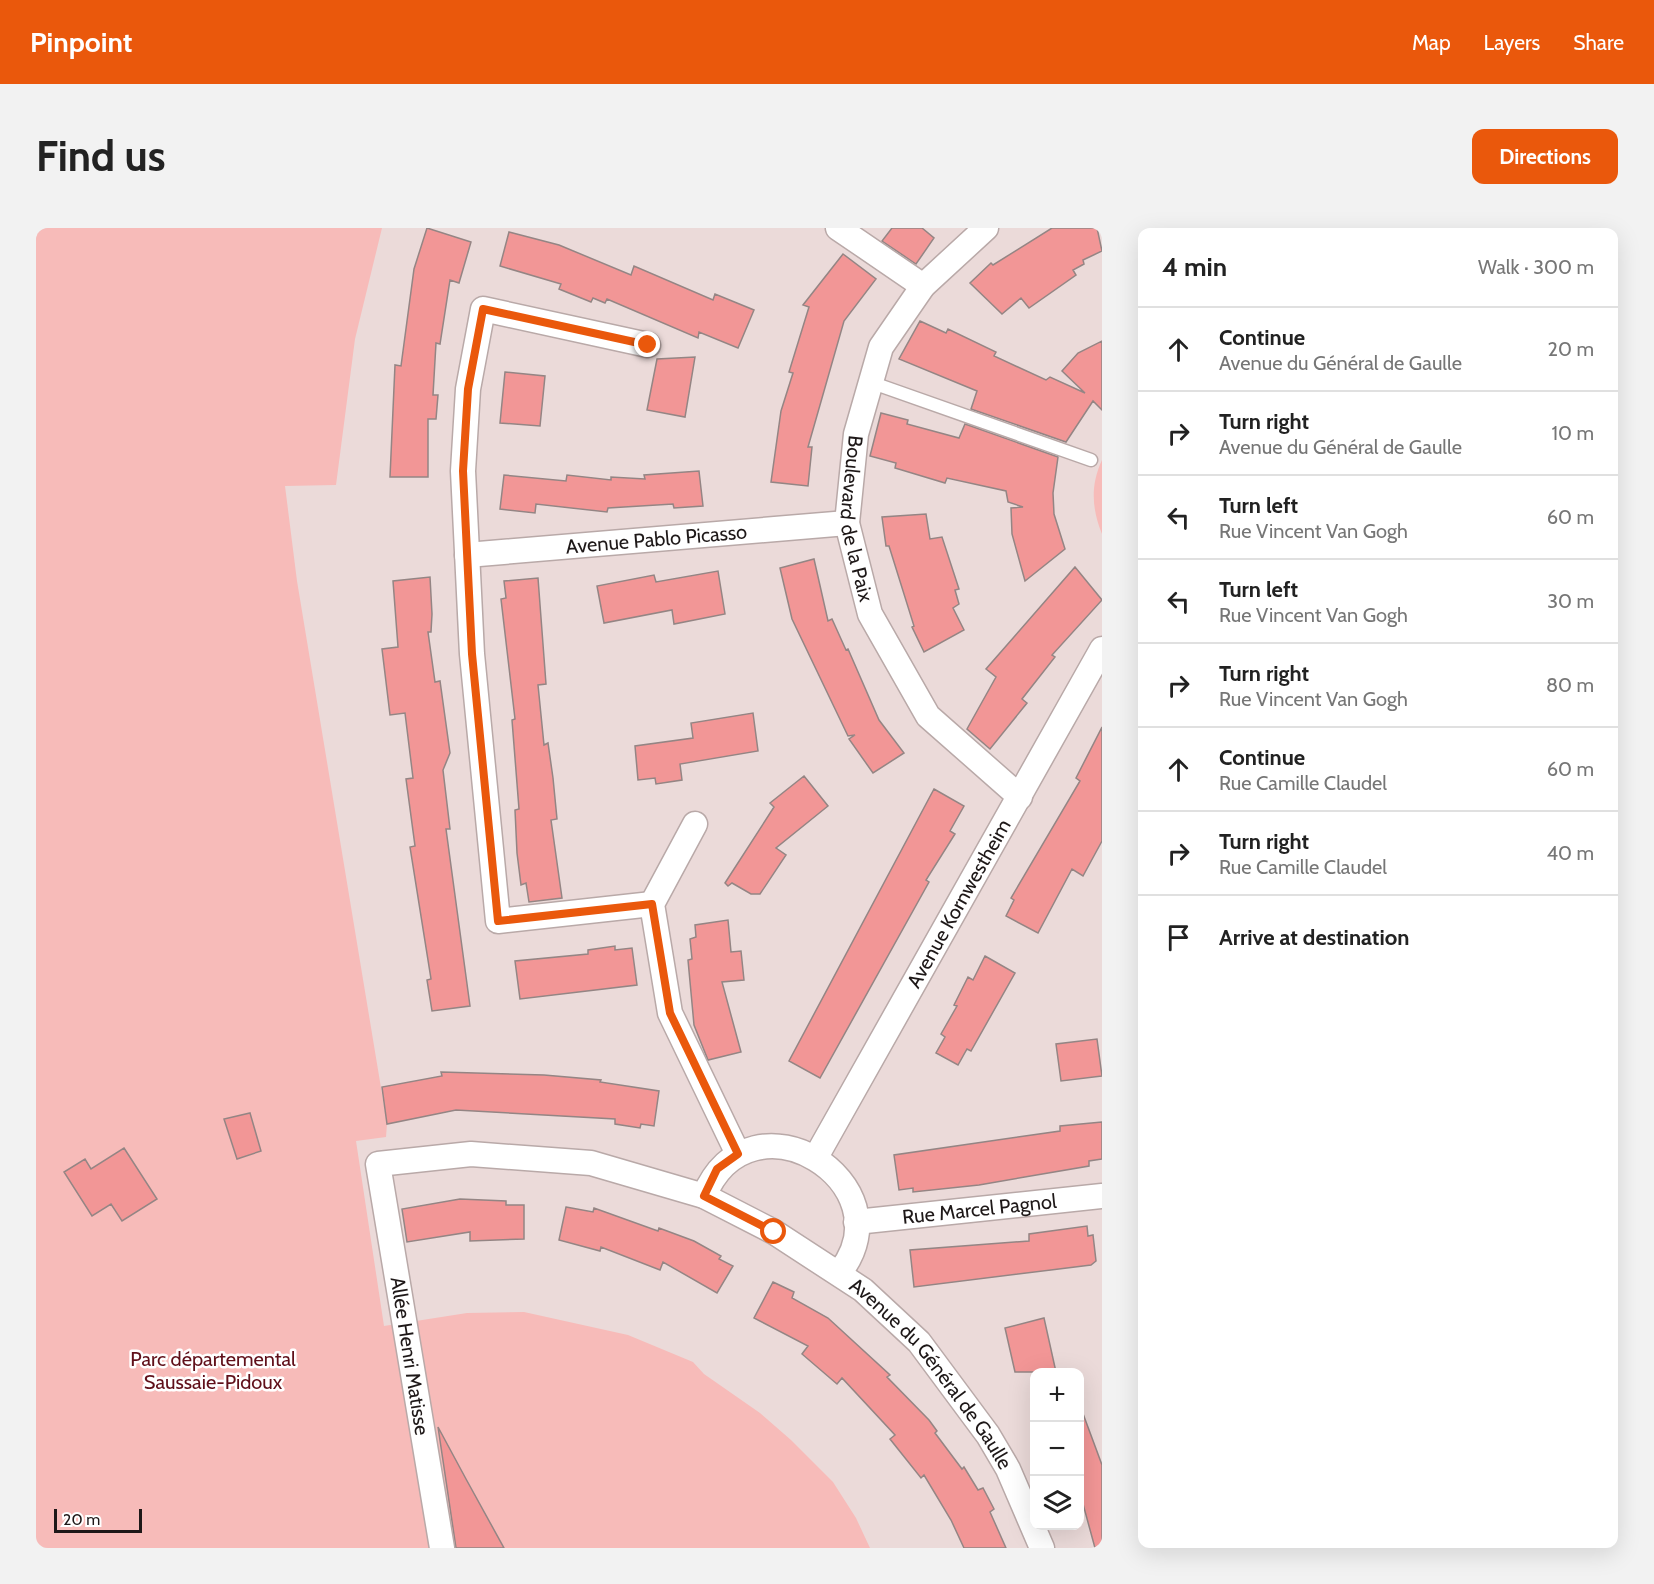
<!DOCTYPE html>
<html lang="en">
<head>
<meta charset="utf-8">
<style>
  :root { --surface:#fff; --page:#f2f2f2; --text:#222; --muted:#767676; --line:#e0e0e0; --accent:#ea580c }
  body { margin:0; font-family:Cabin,sans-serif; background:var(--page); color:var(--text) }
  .controls { position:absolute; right:18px; bottom:18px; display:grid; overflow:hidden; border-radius:12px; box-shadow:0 6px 24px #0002 }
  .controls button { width:54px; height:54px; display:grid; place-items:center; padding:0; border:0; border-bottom:2px solid var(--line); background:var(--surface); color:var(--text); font:30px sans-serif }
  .scale { position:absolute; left:18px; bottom:15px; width:88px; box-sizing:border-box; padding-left:6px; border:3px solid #1e1818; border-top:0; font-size:16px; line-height:21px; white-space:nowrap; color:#1e1818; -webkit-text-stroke:4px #fff; paint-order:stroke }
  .stop { position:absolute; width:18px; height:18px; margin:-14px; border:4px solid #ea580c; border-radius:50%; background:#fff }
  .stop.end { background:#ea580c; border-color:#fff; box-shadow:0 2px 6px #0008 }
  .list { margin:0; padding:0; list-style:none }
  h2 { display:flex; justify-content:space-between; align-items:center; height:78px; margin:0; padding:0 24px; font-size:26px }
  h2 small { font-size:20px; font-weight:400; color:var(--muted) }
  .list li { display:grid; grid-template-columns:39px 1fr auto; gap:18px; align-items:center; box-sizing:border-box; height:84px; padding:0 24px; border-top:2px solid var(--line) }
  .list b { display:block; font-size:22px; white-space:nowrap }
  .list p { margin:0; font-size:20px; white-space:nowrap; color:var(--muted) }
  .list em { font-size:20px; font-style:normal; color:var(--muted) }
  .icon { flex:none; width:33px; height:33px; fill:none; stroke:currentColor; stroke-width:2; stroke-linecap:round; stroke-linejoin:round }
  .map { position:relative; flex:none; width:1066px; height:1320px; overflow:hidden; border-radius:12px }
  header { display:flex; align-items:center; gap:36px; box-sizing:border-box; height:84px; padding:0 30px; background:var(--accent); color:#fff }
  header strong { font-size:28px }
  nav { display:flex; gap:33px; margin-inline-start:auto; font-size:21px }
  .intro { display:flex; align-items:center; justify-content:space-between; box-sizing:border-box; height:144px; padding:0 36px }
  h1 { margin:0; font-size:42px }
  .button { padding:15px 27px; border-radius:12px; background:var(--accent); color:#fff; font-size:21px; font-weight:700 }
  main { display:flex; gap:36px; padding:0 36px }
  aside { flex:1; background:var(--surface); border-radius:12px; box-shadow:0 6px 24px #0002 }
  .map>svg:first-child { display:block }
  .green { fill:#f7bbb9 }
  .building { fill:#f29696; stroke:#948584; stroke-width:1.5 }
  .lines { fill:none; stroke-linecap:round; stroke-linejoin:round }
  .lane-casing { stroke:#b9a9a8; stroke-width:15 }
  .street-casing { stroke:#b9a9a8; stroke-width:27 }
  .lane { stroke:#fff; stroke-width:12 }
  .street { stroke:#fff; stroke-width:24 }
  .route { stroke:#ea580c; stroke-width:8 }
  .labels { text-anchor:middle; stroke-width:5; stroke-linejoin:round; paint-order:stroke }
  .street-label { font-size:20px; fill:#1e1818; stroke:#fff }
  .park-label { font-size:20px; fill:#60101a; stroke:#fff }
</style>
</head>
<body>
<header>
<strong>Pinpoint</strong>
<nav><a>Map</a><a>Layers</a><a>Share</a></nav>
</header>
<div class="intro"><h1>Find us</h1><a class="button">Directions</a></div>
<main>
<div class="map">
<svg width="1066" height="1320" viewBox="0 0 1066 1320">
  <rect width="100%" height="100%" fill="#ebdad9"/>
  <!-- green -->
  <path class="green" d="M 0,0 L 346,0 L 319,111 L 300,257 L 249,258 L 261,353 L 351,896 L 350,909 L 320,913 L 348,1098 L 431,1085 L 488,1084 L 592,1107 L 657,1134 L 668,1146 L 724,1185 L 755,1212 L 797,1254 L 820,1290 L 834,1320 L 0,1320 Z
    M 1066,232 L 1066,306 C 1056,281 1054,258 1066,232 Z"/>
  <!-- building -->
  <path class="building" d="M 391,0 L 435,14 L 423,55 L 414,52 L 404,116 L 400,115 L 397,167 L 402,167 L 400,191 L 392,191 L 392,249 L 354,249 L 359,137 L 365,138 L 378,41 Z
    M 856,0 L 886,0 L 898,10 L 880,36 L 846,13 Z
    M 1016,0 L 1061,0 L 1066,23 L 1047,32 L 1048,36 L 1037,42 L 1040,47 L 993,80 L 985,70 L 966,86 L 934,55 L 955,35 L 957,37 Z
    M 473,4 L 523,17 L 595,47 L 598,38 L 677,72 L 679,66 L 718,82 L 702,120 L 663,104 L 662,110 L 571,71 L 569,75 L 557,70 L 555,74 L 523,61 L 525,56 L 464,38 Z
    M 807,26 L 840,51 L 808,93 L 772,219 L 776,219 L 772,258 L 735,254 L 745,183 L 757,145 L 753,144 L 773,79 L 767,77 Z
    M 884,93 L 910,105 L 912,101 L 960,124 L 958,128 L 1010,152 L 1014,149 L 1049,165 L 1026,143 L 1042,125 L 1066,113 L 1066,182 L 1057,173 L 1030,214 L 935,181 L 941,163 L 863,131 Z
    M 659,129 L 649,189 L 611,182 L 621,131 Z
    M 469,144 L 509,148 L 504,198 L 464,195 Z
    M 845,185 L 872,192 L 871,196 L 923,210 L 929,196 L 1022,229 L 1017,265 L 1018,286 L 1029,321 L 989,353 L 976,306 L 975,280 L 987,279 L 972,274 L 970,263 L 911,250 L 909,255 L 859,240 L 860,235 L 834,228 Z
    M 663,243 L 667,278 L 638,280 L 637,276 L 572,280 L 571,284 L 500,276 L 499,285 L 464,281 L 468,247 L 530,253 L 531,247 L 575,252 L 575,249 L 609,251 L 608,247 Z
    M 890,286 L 894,311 L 906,309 L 923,361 L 919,362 L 923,376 L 917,380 L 928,402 L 888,424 L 876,399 L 878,398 L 853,318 L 850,318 L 846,289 Z
    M 778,331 L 792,393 L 796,391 L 810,422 L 812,421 L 843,492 L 868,525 L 837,545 L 813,511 L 819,507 L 812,508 L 756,391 L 744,340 Z
    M 1039,339 L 1066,372 L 1016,427 L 1019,429 L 986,471 L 991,475 L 954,521 L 931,501 L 960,449 L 950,441 Z
    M 682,343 L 689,386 L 638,396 L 636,382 L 568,395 L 561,358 L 618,347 L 620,354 Z
    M 394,349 L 396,386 L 395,404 L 392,404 L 399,454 L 404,453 L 414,525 L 407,542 L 414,601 L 410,601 L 434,778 L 396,783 L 391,752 L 395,751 L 374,619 L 379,618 L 370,551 L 377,550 L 369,485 L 354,487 L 346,421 L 362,419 L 357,353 Z
    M 502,350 L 510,456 L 502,457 L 508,517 L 512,515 L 517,550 L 521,591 L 515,592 L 526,670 L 493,674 L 490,655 L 485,657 L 481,625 L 479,582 L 483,581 L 476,492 L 479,491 L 465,371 L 470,370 L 468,353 Z
    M 717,485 L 722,523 L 644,536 L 646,552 L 620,556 L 619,550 L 602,552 L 599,518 L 657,510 L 655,495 Z
    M 1066,499 L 1066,613 L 1047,648 L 1036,641 L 1002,705 L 970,688 L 978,672 L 975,670 L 1044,553 L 1040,550 Z
    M 768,548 L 792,578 L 740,620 L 750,627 L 724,666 L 715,666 L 696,655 L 692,658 L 689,655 L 738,579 L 734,575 Z
    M 898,561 L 928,578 L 914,603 L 919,606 L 890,652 L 893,654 L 784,850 L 753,833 Z
    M 692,692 L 695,724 L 705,723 L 708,752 L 686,754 L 705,824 L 672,832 L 658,797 L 652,732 L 656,731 L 654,711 L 660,709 L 659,697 Z
    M 579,718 L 579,722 L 596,720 L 601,757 L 484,771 L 479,733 L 552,726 L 552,722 Z
    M 949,728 L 979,745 L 935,823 L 931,821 L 922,837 L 900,825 L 909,809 L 905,806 L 921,778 L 918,777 L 932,749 L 937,752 Z
    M 1061,811 L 1066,848 L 1025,853 L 1020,816 Z
    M 405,844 L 508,847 L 565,852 L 564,854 L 623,863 L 618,898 L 605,896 L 604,900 L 579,896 L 579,891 L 420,882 L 351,896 L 346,859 L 406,848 Z
    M 214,885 L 225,923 L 201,931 L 188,891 Z
    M 1066,894 L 1066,931 L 1053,933 L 1053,938 L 943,957 L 877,964 L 877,960 L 863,962 L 858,927 L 1024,903 L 1024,898 Z
    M 88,920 L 121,971 L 86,993 L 75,976 L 56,988 L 28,944 L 49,931 L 55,941 Z
    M 424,971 L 470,973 L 470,977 L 488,977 L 488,1011 L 434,1013 L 434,1004 L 371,1014 L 366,981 Z
    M 530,979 L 557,984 L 558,980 L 622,1003 L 623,1000 L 658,1013 L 685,1028 L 683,1031 L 697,1038 L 681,1065 L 627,1034 L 624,1042 L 565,1019 L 564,1023 L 523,1012 Z
    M 1051,998 L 1052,1008 L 1057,1007 L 1060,1033 L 1055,1037 L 878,1059 L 874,1022 L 993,1013 L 993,1006 Z
    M 737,1054 L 758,1064 L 756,1070 L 792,1090 L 854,1147 L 851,1149 L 893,1192 L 901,1203 L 899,1205 L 926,1241 L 928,1239 L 942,1262 L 947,1260 L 958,1281 L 954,1284 L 970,1320 L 928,1320 L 915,1292 L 888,1247 L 885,1250 L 854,1211 L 859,1207 L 806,1150 L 801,1156 L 766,1126 L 772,1118 L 718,1090 Z
    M 1008,1090 L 1020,1144 L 979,1144 L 969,1100 Z
    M 1044,1183 L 1046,1183 L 1066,1237 L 1066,1319 L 1059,1320 L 1044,1265 Z
    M 402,1199 L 430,1251 L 468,1320 L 420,1320 Z"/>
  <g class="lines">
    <defs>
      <path id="lane" d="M 834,154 L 1055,232"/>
      <g id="street">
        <path d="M 802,0 L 887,58"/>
        <path id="s1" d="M 950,0 L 887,58 L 845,119 L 820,206 L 811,295 L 834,386 L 892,488 L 984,569"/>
        <path d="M 612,117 L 447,81 L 432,161 L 427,243 L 436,426 L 462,693 L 616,676"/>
        <path id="s2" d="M 431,327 L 811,295"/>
        <path d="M 659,596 L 616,676 L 634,785 L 702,926"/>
        <path id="s3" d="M 780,929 L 1066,421"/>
        <path d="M 668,968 C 715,856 873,956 804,1044"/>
        <path id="s4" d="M 820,994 L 1066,968"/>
        <path id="s5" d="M 406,1320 L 342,936 L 435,926 L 555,935 L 668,968 L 738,1004 L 827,1062 L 883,1114 L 952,1207 L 972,1241 L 1006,1320"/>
      </g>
    </defs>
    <!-- lane casing -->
    <use href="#lane" class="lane-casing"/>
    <!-- street casing -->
    <use href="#street" class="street-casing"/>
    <!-- lane -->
    <use href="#lane" class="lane"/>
    <!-- street -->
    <use href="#street" class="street"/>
  </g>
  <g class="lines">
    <!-- route -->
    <path class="route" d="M 612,117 L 447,81 L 432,161 L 427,243 L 436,426 L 462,693 L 616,676 L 634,785 L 702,926 L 681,941 L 668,968 L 738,1004"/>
  </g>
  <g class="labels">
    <!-- street labels -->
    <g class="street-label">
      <text dy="7" stroke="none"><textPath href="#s1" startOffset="336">Boulevard de la Paix</textPath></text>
      <text dy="7" stroke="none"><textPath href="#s2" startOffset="190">Avenue Pablo Picasso</textPath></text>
      <text dy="7" stroke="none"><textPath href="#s3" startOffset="291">Avenue Kornwestheim</textPath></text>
      <text dy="7" stroke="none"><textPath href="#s4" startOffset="124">Rue Marcel Pagnol</textPath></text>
      <text transform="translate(374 1128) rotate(81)" y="7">Allée Henri Matisse</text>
      <text dy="7" stroke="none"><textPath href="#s5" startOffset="1014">Avenue du Général de Gaulle</textPath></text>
    </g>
    <!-- park labels -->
    <g class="park-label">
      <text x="177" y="1138">Parc départemental<tspan x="177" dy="23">Saussaie-Pidoux</tspan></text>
    </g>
  </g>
</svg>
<div class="controls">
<button>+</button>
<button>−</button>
<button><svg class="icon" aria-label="layers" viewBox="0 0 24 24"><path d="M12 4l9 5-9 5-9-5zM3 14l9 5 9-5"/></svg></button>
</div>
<div class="scale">20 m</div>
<div class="stop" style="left:738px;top:1004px"></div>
<div class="stop end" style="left:612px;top:117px"></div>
</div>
<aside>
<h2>4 min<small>Walk · 300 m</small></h2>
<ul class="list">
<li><svg class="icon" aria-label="ahead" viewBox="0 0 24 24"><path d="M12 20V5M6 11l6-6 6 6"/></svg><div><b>Continue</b><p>Avenue du Général de Gaulle</p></div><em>20 m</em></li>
<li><svg class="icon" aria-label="right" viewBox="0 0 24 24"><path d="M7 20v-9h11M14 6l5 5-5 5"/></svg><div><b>Turn right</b><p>Avenue du Général de Gaulle</p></div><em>10 m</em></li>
<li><svg class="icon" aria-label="left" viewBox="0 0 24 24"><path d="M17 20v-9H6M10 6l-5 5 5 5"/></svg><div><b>Turn left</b><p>Rue Vincent Van Gogh</p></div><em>60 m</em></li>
<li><svg class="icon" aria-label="left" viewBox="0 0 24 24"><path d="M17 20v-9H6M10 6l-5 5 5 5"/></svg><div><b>Turn left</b><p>Rue Vincent Van Gogh</p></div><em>30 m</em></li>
<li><svg class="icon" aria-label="right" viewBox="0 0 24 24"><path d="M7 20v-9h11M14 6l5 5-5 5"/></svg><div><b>Turn right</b><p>Rue Vincent Van Gogh</p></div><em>80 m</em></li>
<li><svg class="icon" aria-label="ahead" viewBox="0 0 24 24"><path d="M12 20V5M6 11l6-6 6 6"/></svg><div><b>Continue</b><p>Rue Camille Claudel</p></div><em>60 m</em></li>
<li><svg class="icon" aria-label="right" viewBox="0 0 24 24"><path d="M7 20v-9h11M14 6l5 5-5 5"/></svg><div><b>Turn right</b><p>Rue Camille Claudel</p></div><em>40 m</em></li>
<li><svg class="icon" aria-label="arrive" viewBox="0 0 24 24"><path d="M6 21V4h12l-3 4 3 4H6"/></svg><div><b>Arrive at destination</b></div></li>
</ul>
</aside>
</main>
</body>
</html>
